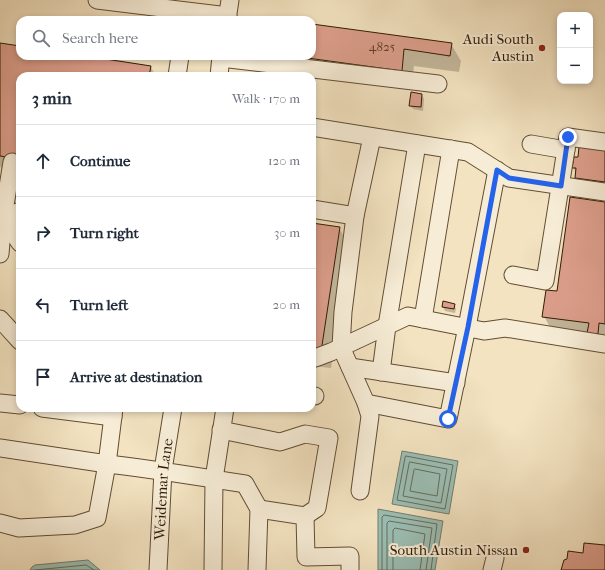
<!DOCTYPE html>
<html lang="en">
<head>
<meta charset="utf-8">
<style>
  :root { --surface:#fff; --page:#f2f2f3; --text:#1f2937; --muted:#747a83; --line:#e0e1e3 }
  body { margin:0; font-family:"IM FELL French Canon",serif; background:var(--page); color:var(--text) }
  .controls { position:absolute; right:12px; top:12px; display:grid; overflow:hidden; border-radius:8px; box-shadow:0 2px 6px #0003 }
  .controls button { width:36px; height:36px; display:grid; place-items:center; padding:0; border:0; border-bottom:1px solid var(--line); background:var(--surface); color:var(--text); font:20px sans-serif }
  .stop { position:absolute; width:12px; height:12px; margin:-9px; border:3px solid #2563eb; border-radius:50%; background:#fff }
  .stop.end { background:#2563eb; border-color:#fff; box-shadow:0 1px 4px #0008 }
  .list { margin:0; padding:0; list-style:none }
  h2 { display:flex; justify-content:space-between; align-items:center; height:52px; margin:0; padding:0 16px; font-size:17px }
  h2 small { font-size:13px; font-weight:400; color:var(--muted) }
  .list li { display:grid; grid-template-columns:26px 1fr auto; gap:12px; align-items:center; box-sizing:border-box; height:72px; padding:0 16px; border-top:1px solid var(--line) }
  .list b { display:block; font-size:15px; white-space:nowrap }
  .list em { font-size:13px; font-style:normal; color:var(--muted) }
  .icon { flex:none; width:22px; height:22px; fill:none; stroke:currentColor; stroke-width:2; stroke-linecap:round; stroke-linejoin:round }
  .map { position:relative; flex:none; width:605px; height:570px; overflow:hidden }
  .search { position:absolute; background:var(--surface); box-shadow:0 2px 6px #0003; left:16px; top:16px; width:300px; height:44px; display:flex; align-items:center; gap:10px; box-sizing:border-box; padding:0 14px; border-radius:12px; color:var(--muted); font-size:15px }
  .panel { position:absolute; background:var(--surface); box-shadow:0 2px 6px #0003; left:16px; top:72px; width:300px; height:340px; border-radius:12px }
  .map>svg:first-child { display:block }
  .water { fill:#9bbeb4; stroke:#717d6e }
  .shadow { fill:#0003 }
  .lines { fill:none; stroke-linecap:round; stroke-linejoin:round }
  .shore { stroke:#666c5c; stroke-width:1 }
  .building { fill:#dc9e8b; stroke:#311b04 }
  .minor-casing { stroke:#624d33; stroke-width:19 }
  .minor { stroke:#f7edd7; stroke-width:17 }
  .route { stroke:#2563eb; stroke-width:5 }
  .poi-dot { fill:#8f2418; stroke:#f7edd7; stroke-width:1.5 }
  .labels { text-anchor:middle; stroke-width:4; stroke-linejoin:round; paint-order:stroke }
  .number-label { font-size:13px; fill:#5c3c26 }
  .poi-label { font-size:15px; fill:#311b04; stroke:#f7edd7; text-anchor:end }
  .street-label { font-size:15px; fill:#311b04; stroke:#f7edd7 }
</style>
</head>
<body>
<div class="map">
<svg width="605" height="570" viewBox="0 0 605 570">
  <rect width="100%" height="100%" fill="#f3e3c1"/>
  <filter id="stains"><feTurbulence type="fractalNoise" baseFrequency=".005" numOctaves="4"/><feColorMatrix values="0 0 0 0 .2 0 0 0 0 .09 0 0 0 0 .02 0 0 0 .5 -.17"/></filter>
  <radialGradient id="worn" r=".72"><stop offset=".6" stop-color="#630" stop-opacity="0"/><stop offset="1" stop-color="#630" stop-opacity=".3"/></radialGradient>
  <!-- water -->
  <path class="water" d="M 402,451 L 458,461 L 449,514 L 392,504 Z
    M 378,509 L 443,521 L 435,570 L 378,570 Z
    M 88,560 L 100,570 L 30,570 L 32,567 L 35,565 Z"/>
  <!-- shadow -->
  <path class="shadow" d="M 312,25 L 451,44 L 461,61 L 459,72 L 414,66 L 411,87 L 259,56 L 312,56 Z
    M 0,44 L 20,47 L 20,56 L 79,56 L 150,66 L 156,76 L 20,76 L 20,174 L 3,171 L 0,166 Z
    M 422,95 L 424,99 L 423,111 L 413,109 L 410,105 Z
    M 605,151 L 605,194 L 583,191 L 576,178 L 576,173 L 573,167 L 579,158 Z
    M 605,203 L 605,350 L 553,333 L 544,316 L 558,292 Z
    M 312,224 L 339,228 L 349,245 L 331,368 L 312,366 Z
    M 454,305 L 456,309 L 455,313 L 445,311 L 443,307 Z"/>
  <g class="lines">
    <!-- shore -->
    <path class="shore" d="M 406,456 L 453,465 L 445,509 L 397,500 L 405,458 Z
      M 410,462 L 447,469 L 441,503 L 403,496 L 409,464 Z
      M 415,469 L 440,474 L 437,496 L 410,491 L 414,470 Z
      M 35,570 L 86,565 L 94,570
      M 382,570 L 382,517 L 384,515 L 437,524 L 431,570
      M 387,570 L 387,523 L 389,521 L 432,528 L 426,570
      M 393,570 L 393,530 L 395,528 L 425,534 L 420,570"/>
  </g>
  <!-- building -->
  <path class="building" d="M 260,17 L 283,20 L 259,20 Z
    M 312,24 L 452,43 L 450,56 L 404,49 L 402,71 L 293,56 L 312,56 Z
    M 0,43 L 20,46 L 20,56 L 86,56 L 151,66 L 149,76 L 20,76 L 20,159 L 0,156 Z
    M 411,92 L 422,94 L 421,107 L 409,106 Z
    M 579,147 L 605,150 L 605,182 L 575,178 L 576,168 L 572,168 L 574,157 L 578,157 Z
    M 570,197 L 605,202 L 605,324 L 599,323 L 598,334 L 587,333 L 589,323 L 542,317 L 546,290 L 557,291 Z
    M 312,223 L 340,227 L 321,352 L 312,351 Z
    M 443,301 L 455,304 L 454,309 L 442,307 Z
    M 584,543 L 605,545 L 605,570 L 561,570 L 564,560 L 567,559 L 568,551 L 583,553 Z"/>
  <g class="lines">
    <defs>
      <g id="minor">
        <path d="M 97,0 L 228,16"/>
        <path d="M 227,20 L 230,0"/>
        <path d="M 221,58 L 438,84"/>
        <path d="M 177,76 L 180,56"/>
        <path d="M 219,76 L 221,56"/>
        <path d="M 312,127 L 468,152 L 509,178 L 605,192"/>
        <path d="M 531,144 L 566,150"/>
        <path d="M 312,209 L 355,216 L 372,137"/>
        <path d="M 355,216 L 343,312 L 341,347 L 366,403 L 448,419 L 467,327 L 497,170"/>
        <path d="M 3,218 L 20,243"/>
        <path d="M 3,218 L 20,211"/>
        <path d="M 0,254 L 3,218 L 12,162"/>
        <path d="M 513,275 L 545,281 L 568,137 L 605,142"/>
        <path d="M 0,319 L 20,341"/>
        <path d="M 423,319 L 451,149"/>
        <path d="M 312,358 L 315,358 L 331,352 L 408,316 L 484,331 L 505,328 L 605,344"/>
        <path d="M 350,367 L 456,383"/>
        <path d="M 381,372 L 387,326 L 417,144"/>
        <path d="M 312,396 L 315,396"/>
        <path d="M 0,403 L 20,405"/>
        <path d="M 42,408 L 113,417"/>
        <path d="M 221,430 L 280,442 L 305,434 L 329,438 L 317,508 L 305,516"/>
        <path d="M 0,448 L 107,464 L 114,408"/>
        <path d="M 360,491 L 370,416 L 366,403"/>
        <path d="M 259,509 L 305,516 L 306,557 L 350,556 L 350,570"/>
        <path d="M 0,523 L 19,528 L 75,525 L 97,518 L 107,464 C 154,469 199,477 245,484 L 259,509 L 257,570"/>
        <path id="s1" d="M 158,570 L 163,470 L 173,408"/>
        <path d="M 213,570 L 214,479 L 225,408"/>
        <path d="M 492,570 L 495,558"/>
      </g>
    </defs>
    <!-- minor casing -->
    <use href="#minor" class="minor-casing"/>
    <!-- minor -->
    <use href="#minor" class="minor"/>
  </g>
  <g class="lines">
    <!-- route -->
    <path class="route" d="M 448,419 L 468,327 L 497,170 L 509,178 L 561,186 L 568,137"/>
  </g>
  <!-- markers -->
  <g class="poi-dot">
    <circle cx="542" cy="48" r="4"/>
    <circle cx="526" cy="550" r="4"/>
  </g>
  <g class="labels">
    <!-- number labels -->
    <g class="number-label">
      <text x="382" y="51">4825</text>
    </g>
    <!-- poi labels -->
    <g class="poi-label">
      <text x="534" y="44">Audi South<tspan x="534" dy="17">Austin</tspan></text>
      <text x="518" y="555">South Austin Nissan</text>
    </g>
    <!-- street labels -->
    <g class="street-label">
      <text dy="5" stroke="none"><textPath href="#s1" startOffset="81">Weidemar Lane</textPath></text>
    </g>
  </g>
  <rect width="100%" height="100%" filter="url(#stains)"/>
  <rect width="100%" height="100%" fill="url(#worn)"/>
</svg>
<div class="controls">
<button>+</button>
<button>−</button>
</div>
<div class="stop" style="left:448px;top:419px"></div>
<div class="stop end" style="left:568px;top:137px"></div>
<div class="search"><svg class="icon" aria-label="search" viewBox="0 0 24 24"><circle cx="10" cy="10" r="6"/><path d="M15 15l6 6"/></svg>Search here</div>
<section class="panel">
<h2>3 min<small>Walk · 170 m</small></h2>
<ul class="list">
<li><svg class="icon" aria-label="ahead" viewBox="0 0 24 24"><path d="M12 20V5M6 11l6-6 6 6"/></svg><div><b>Continue</b></div><em>120 m</em></li>
<li><svg class="icon" aria-label="right" viewBox="0 0 24 24"><path d="M7 20v-9h11M14 6l5 5-5 5"/></svg><div><b>Turn right</b></div><em>30 m</em></li>
<li><svg class="icon" aria-label="left" viewBox="0 0 24 24"><path d="M17 20v-9H6M10 6l-5 5 5 5"/></svg><div><b>Turn left</b></div><em>20 m</em></li>
<li><svg class="icon" aria-label="arrive" viewBox="0 0 24 24"><path d="M6 21V4h12l-3 4 3 4H6"/></svg><div><b>Arrive at destination</b></div></li>
</ul>
</section>
</div>
</body>
</html>
